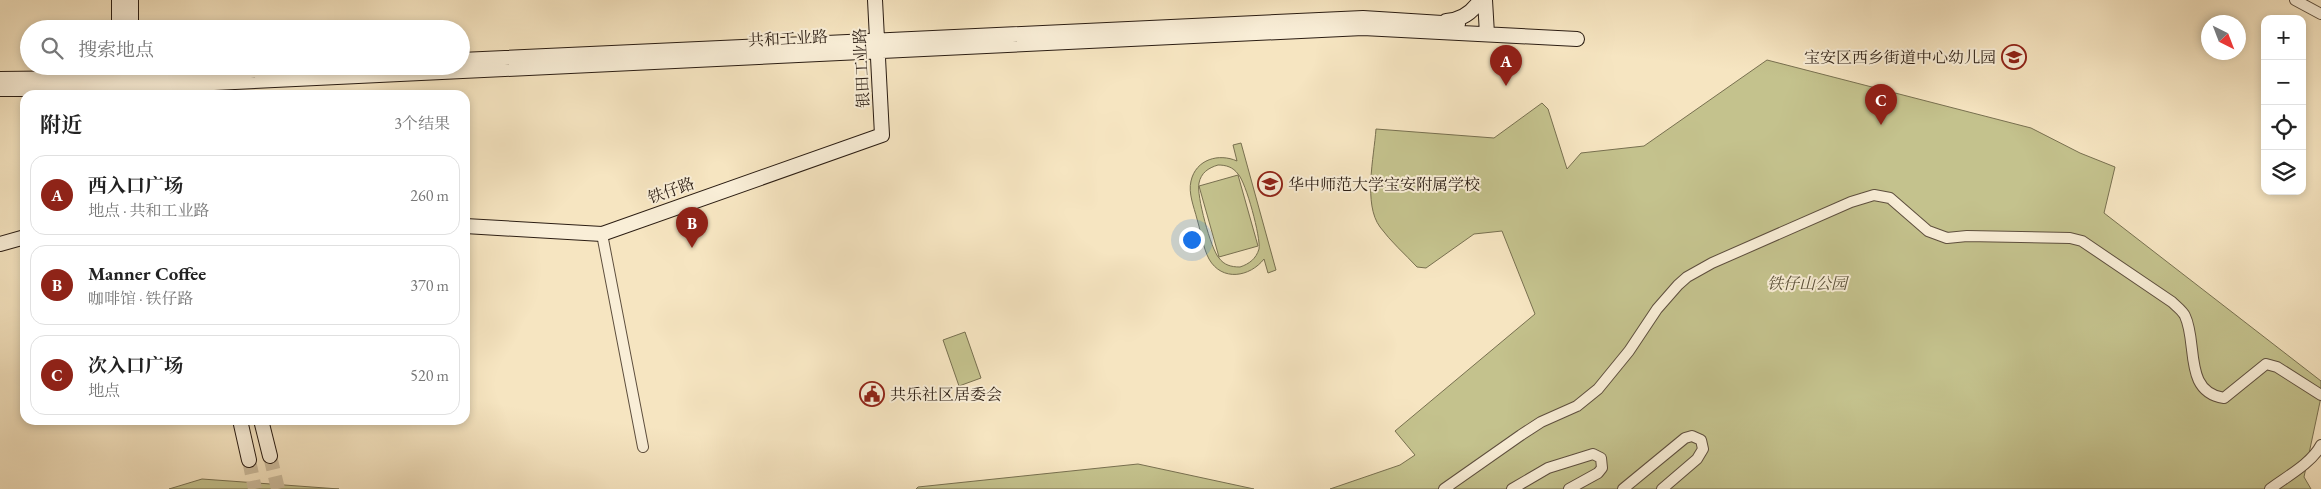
<!DOCTYPE html>
<html lang="zh">
<head>
<meta charset="utf-8">
<style>
  :root { --surface:#fff; --page:#f2f2f2; --text:#222; --muted:#767676; --line:#e0e0e0; --accent:#8f2418 }
  body { margin:0; font-family:"EB Garamond","Noto Serif SC",serif; background:var(--page); color:var(--text) }
  .controls { position:absolute; right:15px; top:15px; display:grid; overflow:hidden; border-radius:10px; box-shadow:0 2px 8px #0003 }
  .controls button { width:45px; height:45px; display:grid; place-items:center; padding:0; border:0; border-bottom:1px solid var(--line); background:var(--surface); color:var(--text); font:25px sans-serif }
  .compass { position:absolute; left:2201px; top:15px; width:45px; height:45px; border-radius:50%; background:var(--surface); box-shadow:0 2px 8px #0003; rotate:138deg }
  .you { position:absolute; left:1191px; top:239px; width:18px; height:18px; margin:-12px; border:4px solid #fff; border-radius:50%; background:#1a73e8; box-shadow:0 0 0 8px #1a73e833 }
  .badge { display:grid; place-items:center; width:32px; height:32px; border-radius:50%; background:var(--accent); color:#fff; font-size:16px; font-weight:700 }
  .pin { position:absolute; translate:-50% -41px; filter:drop-shadow(0 1px 2px #0008) }
  .pin::after { content:''; position:absolute; top:26px; width:18px; height:15px; background:inherit; clip-path:polygon(0 0,100% 0,50% 100%) }
  .list { margin:0; padding:0; list-style:none }
  h2 { display:flex; justify-content:space-between; align-items:center; height:65px; margin:0; padding:0 20px; font-size:21px }
  h2 small { font-size:16px; font-weight:400; color:var(--muted) }
  .list li { display:grid; grid-template-columns:32px 1fr auto; gap:15px; align-items:center; box-sizing:border-box; height:80px; margin:0 10px 10px; padding:0 10px; border:1px solid var(--line); border-radius:15px }
  .list b { display:block; font-size:19px; white-space:nowrap }
  .list p { margin:0; font-size:16px; white-space:nowrap; color:var(--muted) }
  .list em { font-size:16px; font-style:normal; color:var(--muted) }
  .icon { flex:none; width:28px; height:28px; fill:none; stroke:currentColor; stroke-width:2; stroke-linecap:round; stroke-linejoin:round }
  .map { position:relative; flex:none; width:2321px; height:489px; overflow:hidden }
  .search { position:absolute; background:var(--surface); box-shadow:0 2px 8px #0003; left:20px; top:20px; width:450px; height:55px; display:flex; align-items:center; gap:12px; box-sizing:border-box; padding:0 18px; border-radius:28px; color:var(--muted); font-size:19px }
  .panel { position:absolute; background:var(--surface); box-shadow:0 2px 8px #0003; left:20px; top:90px; width:450px; height:335px; border-radius:15px }
  .map>svg:first-child { display:block }
  .green { fill:#c4c28d; stroke:#787050; fill-rule:evenodd }
  .lines { fill:none; stroke-linecap:round; stroke-linejoin:round }
  .secondary-tunnel { stroke:#cdbd9e; stroke-width:14; stroke-dasharray:14 7; stroke-linecap:butt }
  .street-casing { stroke:#5e4f3e; stroke-width:12 }
  .secondary-casing { stroke:#2b1d13; stroke-width:16 }
  .street { stroke:#f9eed7; stroke-width:10 }
  .secondary { stroke:#f9eed7; stroke-width:14 }
  .labels { text-anchor:middle; stroke-width:4; stroke-linejoin:round; paint-order:stroke }
  .street-label { font-size:16px; fill:#2b1d13; stroke:#f9eed7 }
  .poi-label { font-size:16px; fill:#2b1d13; stroke:#f9eed7; text-anchor:start }
  .park-label { font-size:16px; font-style:italic; fill:#594f38; stroke:#f9eed7 }
</style>
</head>
<body>
<div class="map">
<svg width="2321" height="489" viewBox="0 0 2321 489">
  <rect width="100%" height="100%" fill="#f6e5c1"/>
  <filter id="stains"><feTurbulence type="fractalNoise" baseFrequency=".004" numOctaves="4"/><feColorMatrix values="0 0 0 0 .2 0 0 0 0 .09 0 0 0 0 .02 0 0 0 .5 -.17"/></filter>
  <radialGradient id="worn" r=".72"><stop offset=".6" stop-color="#630" stop-opacity="0"/><stop offset="1" stop-color="#630" stop-opacity=".3"/></radialGradient>
  <!-- green -->
  <path class="green" d="M 1767,60 L 2031,128 L 2080,153 L 2115,167 L 2104,213 L 2321,381 L 2321,397 L 2304,477 L 2311,489 L 1330,489 L 1400,465 L 1415,455 L 1395,431 L 1535,314 L 1502,231 L 1474,234 L 1426,268 L 1417,267 C 1405,254 1391,242 1380,227 C 1363,204 1374,157 1376,129 L 1494,138 L 1542,103 L 1548,109 L 1567,169 L 1581,153 L 1644,146 Z
    M 1241,143 L 1276,270 L 1268,273 L 1264,259 C 1250,277 1222,282 1209,259 C 1203,248 1201,232 1197,219 C 1194,207 1188,193 1191,181 C 1196,159 1219,153 1237,161 L 1233,145 ZM 1218,165 C 1226,165 1233,167 1238,174 C 1246,182 1261,238 1259,249 C 1256,259 1249,264 1240,267 C 1231,267 1224,265 1219,258 C 1211,250 1196,194 1199,183 C 1201,173 1208,168 1218,165 Z
    M 1238,175 L 1258,246 L 1219,257 L 1199,186 Z
    M 965,332 L 981,378 L 959,386 L 943,340 Z
    M 1138,464 L 1254,489 L 916,489 L 918,487 Z
    M 202,479 L 339,489 L 169,489 Z"/>
  <g class="lines">
    <!-- secondary-tunnel -->
    <path class="secondary-tunnel" d="M 270,456 L 278,489
      M 249,460 L 255,489"/>
    <defs>
      <path id="street" d="M 2295,0 L 2321,14
        M 602,234 L 643,447
        M 1444,489 L 1521,435 L 1541,422 L 1577,406 L 1598,389 L 1629,351 L 1657,309 L 1678,285 L 1687,277 L 1712,263 L 1851,202 L 1874,195 L 1890,198 L 1928,231 L 1947,238 L 1967,236 L 2070,238 L 2082,241 L 2172,302 C 2176,306 2183,311 2185,316 C 2198,343 2183,392 2224,398 L 2266,364 L 2277,367 L 2321,395
        M 1512,489 L 1548,468 L 1593,454 L 1601,458 L 1602,468 L 1598,473 L 1569,489
        M 1623,489 L 1685,438 L 1692,436 L 1701,440 L 1703,449 L 1697,459 L 1662,489
        M 2270,489 C 2286,477 2312,463 2321,445"/>
      <path id="secondary" d="M 119,0 L 119,29
        M 131,0 L 131,29
        M 1485,0 L 1487,34
        M 1446,21 C 1461,20 1472,13 1480,0
        M 461,60 L 1363,18 L 1458,24
        M 0,79 L 87,78 L 338,66
        M 0,89 L 88,89 L 1363,28 L 1577,39
        M 465,226 L 602,234 L 882,135 L 875,0
        M 0,244 L 25,237
        M 240,420 L 249,460
        M 261,420 L 270,456"/>
    </defs>
    <!-- street casing -->
    <use href="#street" class="street-casing"/>
    <!-- secondary casing -->
    <use href="#secondary" class="secondary-casing"/>
    <!-- street -->
    <use href="#street" class="street"/>
    <!-- secondary -->
    <use href="#secondary" class="secondary"/>
  </g>
  <!-- icons -->
  <defs>
    <symbol id="school-ring" viewBox="-11 -11 22 22"><circle r="9.5" fill="#f9eed7" stroke="#8f2418" stroke-width="1.5"/><path d="M0-5L7-2L0 1L-7-2ZM-4 1L0 2.5L4 1V4Q0 6-4 4Z" fill="#8f2418"/></symbol>
    <symbol id="civic-ring" viewBox="-11 -11 22 22"><circle r="9.5" fill="#f9eed7" stroke="#8f2418" stroke-width="1.5"/><path d="M-.6-6.5H3V-4.5H.6V-3L4-1V1h2V6H-6V1h2V-1L-.6-3ZM-1.2 2.5V6h2.4V2.5Z" fill="#8f2418"/></symbol>
  </defs>
  <g fill-rule="evenodd">
    <use href="#school-ring" x="2000" y="43" width="28" height="28"/>
    <use href="#school-ring" x="1256" y="170" width="28" height="28"/>
    <use href="#civic-ring" x="858" y="380" width="28" height="28"/>
  </g>
  <g class="labels">
    <!-- street labels -->
    <g class="street-label">
      <text transform="translate(788 38) rotate(-3)" y="6">共和工业路</text>
      <text transform="translate(861 68) rotate(-93)" y="6">银田工业路</text>
      <text transform="translate(671 190) rotate(-20)" y="6">铁仔路</text>
    </g>
    <!-- poi labels -->
    <g class="poi-label">
      <text x="1996" y="63" text-anchor="end">宝安区西乡街道中心幼儿园</text>
      <text x="1288" y="190">华中师范大学宝安附属学校</text>
      <text x="890" y="400">共乐社区居委会</text>
    </g>
    <!-- park labels -->
    <g class="park-label">
      <text x="1807" y="289">铁仔山公园</text>
    </g>
  </g>
  <rect width="100%" height="100%" filter="url(#stains)"/>
  <rect width="100%" height="100%" fill="url(#worn)"/>
</svg>
<div class="controls">
<button>+</button>
<button>−</button>
<button><svg class="icon" aria-label="locate" viewBox="0 0 24 24"><circle cx="12" cy="12" r="6"/><path d="M12 2v4M12 18v4M2 12h4M18 12h4"/></svg></button>
<button><svg class="icon" aria-label="layers" viewBox="0 0 24 24"><path d="M12 4l9 5-9 5-9-5zM3 14l9 5 9-5"/></svg></button>
</div>
<svg class="compass" viewBox="-18 -18 36 36"><path d="M0-13l5 13h-10z" fill="#e53935"/><path d="M0 13l5-13h-10z" fill="#767676"/></svg>
<div class="you"></div>
<div class="pin badge" style="left:1506px;top:86px">A</div>
<div class="pin badge" style="left:692px;top:248px">B</div>
<div class="pin badge" style="left:1881px;top:125px">C</div>
<div class="search"><svg class="icon" aria-label="search" viewBox="0 0 24 24"><circle cx="10" cy="10" r="6"/><path d="M15 15l6 6"/></svg>搜索地点</div>
<section class="panel">
<h2>附近<small>3个结果</small></h2>
<ul class="list">
<li><span class="badge">A</span><div><b>西入口广场</b><p>地点 · 共和工业路</p></div><em>260 m</em></li>
<li><span class="badge">B</span><div><b>Manner Coffee</b><p>咖啡馆 · 铁仔路</p></div><em>370 m</em></li>
<li><span class="badge">C</span><div><b>次入口广场</b><p>地点</p></div><em>520 m</em></li>
</ul>
</section>
</div>
</body>
</html>
